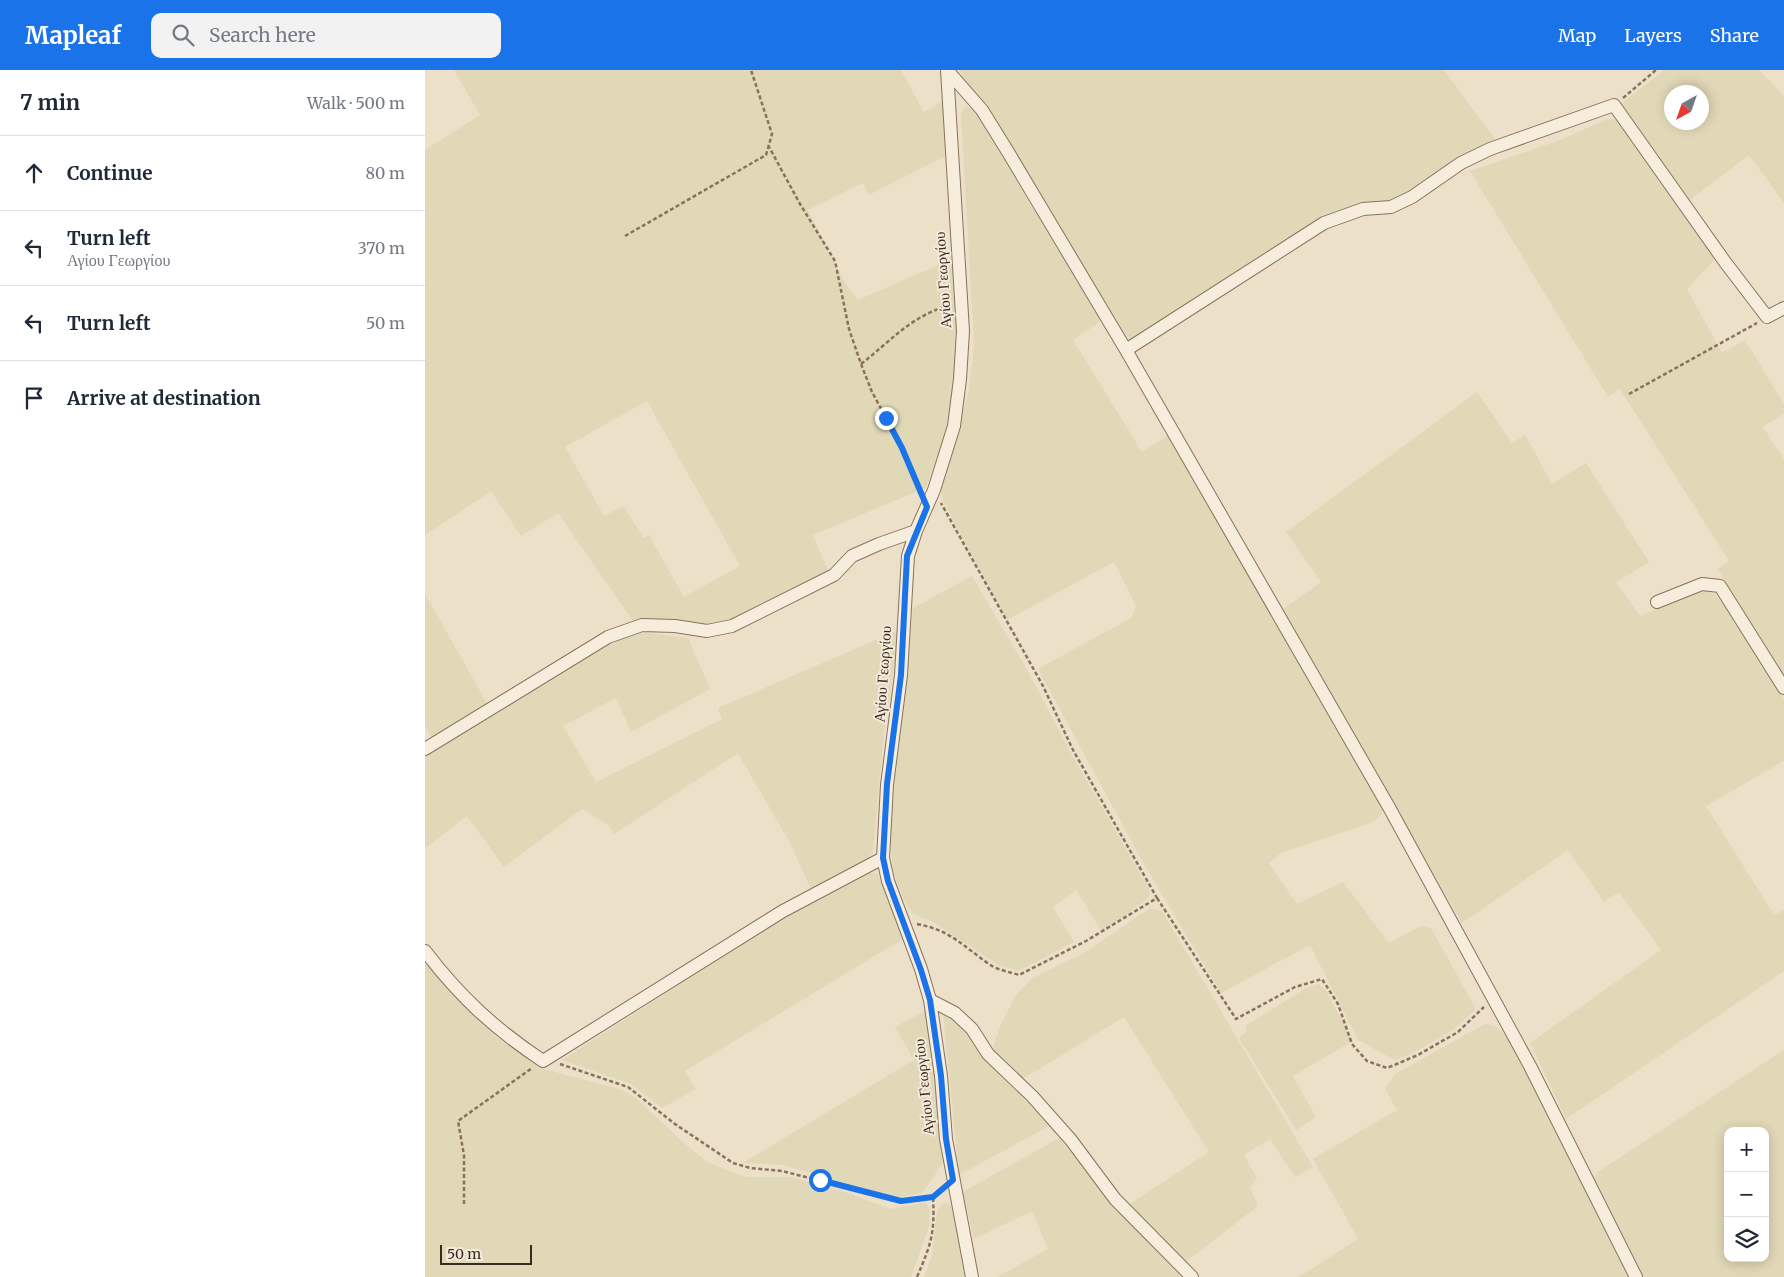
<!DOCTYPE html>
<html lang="en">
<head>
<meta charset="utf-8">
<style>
  :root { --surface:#fff; --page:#f2f2f3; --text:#1f2937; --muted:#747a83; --line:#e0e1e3; --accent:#1a73e8 }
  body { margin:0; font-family:Merriweather,serif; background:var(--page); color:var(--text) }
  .controls { position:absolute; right:15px; bottom:15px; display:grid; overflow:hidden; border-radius:10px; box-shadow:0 2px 12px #0003 }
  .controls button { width:45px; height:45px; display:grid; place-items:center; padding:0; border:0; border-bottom:1px solid var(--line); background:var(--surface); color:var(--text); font:25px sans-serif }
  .compass { position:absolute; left:1239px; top:15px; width:45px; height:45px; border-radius:50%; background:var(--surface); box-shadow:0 2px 12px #0003; rotate:220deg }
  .scale { position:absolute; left:15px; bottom:12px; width:92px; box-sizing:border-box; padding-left:5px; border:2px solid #392b21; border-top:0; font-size:14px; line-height:18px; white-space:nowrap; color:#392b21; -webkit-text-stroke:4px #f4ead9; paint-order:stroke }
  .stop { position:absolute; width:15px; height:15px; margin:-11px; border:4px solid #1a73e8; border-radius:50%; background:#fff }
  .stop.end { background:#1a73e8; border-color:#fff; box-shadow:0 1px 5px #0008 }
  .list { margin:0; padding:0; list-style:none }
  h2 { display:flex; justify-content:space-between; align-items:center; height:65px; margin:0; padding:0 20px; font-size:21px }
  h2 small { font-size:16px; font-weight:400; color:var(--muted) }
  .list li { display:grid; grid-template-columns:32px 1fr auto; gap:15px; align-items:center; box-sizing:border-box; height:75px; padding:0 20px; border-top:1px solid var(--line) }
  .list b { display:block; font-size:19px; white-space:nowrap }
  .list p { margin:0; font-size:16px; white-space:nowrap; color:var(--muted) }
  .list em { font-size:16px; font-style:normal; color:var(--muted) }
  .icon { flex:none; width:28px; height:28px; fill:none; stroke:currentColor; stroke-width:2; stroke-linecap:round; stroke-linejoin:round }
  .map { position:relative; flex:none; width:1359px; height:1207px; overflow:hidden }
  header { display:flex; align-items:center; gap:30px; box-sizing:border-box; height:70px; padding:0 25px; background:var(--accent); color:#fff }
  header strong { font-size:24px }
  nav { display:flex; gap:28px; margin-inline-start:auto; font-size:18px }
  .search { width:350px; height:45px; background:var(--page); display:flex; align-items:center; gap:12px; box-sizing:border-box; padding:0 18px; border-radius:10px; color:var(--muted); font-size:19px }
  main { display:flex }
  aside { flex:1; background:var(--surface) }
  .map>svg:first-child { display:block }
  .farmland { fill:#e1d8b7; fill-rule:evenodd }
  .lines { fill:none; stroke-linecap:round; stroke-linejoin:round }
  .street-casing { stroke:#88725f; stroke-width:14 }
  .path { stroke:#88725f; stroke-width:2.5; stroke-dasharray:4 2.5; stroke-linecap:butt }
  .street { stroke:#f7eddc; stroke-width:12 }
  .route { stroke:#1a73e8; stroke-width:6 }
  .labels { text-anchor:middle; stroke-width:4; stroke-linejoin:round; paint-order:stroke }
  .street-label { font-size:15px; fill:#392b21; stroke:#f4ead9 }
</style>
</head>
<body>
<header>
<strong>Mapleaf</strong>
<div class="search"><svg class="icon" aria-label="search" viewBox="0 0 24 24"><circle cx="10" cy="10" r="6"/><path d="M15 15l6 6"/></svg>Search here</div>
<nav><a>Map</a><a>Layers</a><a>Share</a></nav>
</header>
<main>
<aside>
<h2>7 min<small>Walk · 500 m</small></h2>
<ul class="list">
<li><svg class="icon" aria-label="ahead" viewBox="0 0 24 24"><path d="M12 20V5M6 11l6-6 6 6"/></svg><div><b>Continue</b></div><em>80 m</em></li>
<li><svg class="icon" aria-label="left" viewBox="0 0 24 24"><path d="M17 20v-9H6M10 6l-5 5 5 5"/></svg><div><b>Turn left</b><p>Αγίου Γεωργίου</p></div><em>370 m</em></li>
<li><svg class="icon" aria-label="left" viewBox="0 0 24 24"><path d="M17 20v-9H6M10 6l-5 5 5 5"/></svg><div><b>Turn left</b></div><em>50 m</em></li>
<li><svg class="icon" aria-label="arrive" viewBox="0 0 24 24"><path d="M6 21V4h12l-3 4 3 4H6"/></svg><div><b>Arrive at destination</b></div></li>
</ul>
</aside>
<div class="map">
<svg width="1359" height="1207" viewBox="0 0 1359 1207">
  <rect width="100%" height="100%" fill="#ece0c9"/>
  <!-- farmland -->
  <path class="farmland" d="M 29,0 L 476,0 L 499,42 L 520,30 L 522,85 L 444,125 L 438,113 L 383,140 L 421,215 L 433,230 L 529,188 L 534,267 L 525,355 L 500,418 L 388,465 L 405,505 L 306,553 L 281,557 L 210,554 L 133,443 L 96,466 L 66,421 L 0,465 L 0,80 L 55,45 ZM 222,331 L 315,496 L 259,527 L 224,465 L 218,468 L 199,436 L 179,446 L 140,377 Z
    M 535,0 L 1019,0 L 1073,73 L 965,134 L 935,136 L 711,271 L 704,269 L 695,260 L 565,39 L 540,10 Z
    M 1239,0 L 1334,0 L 1359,26 L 1359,133 L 1324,85 L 1265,130 L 1196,34 ZM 1246,22 L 1276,22 L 1276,52 L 1246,52 Z
    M 540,36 L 550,41 L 676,251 L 648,270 L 717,382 L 744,365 L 958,737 L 956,745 L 948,752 L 856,783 L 844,793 L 872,834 L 918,812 L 964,873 L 996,856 L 1006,858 L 1051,939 L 1028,960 L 990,982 L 970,990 L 933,970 L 885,875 L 796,923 L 720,796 L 613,599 L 706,548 L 711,536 L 689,492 L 582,550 L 518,431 L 516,420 L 544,321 L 549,275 L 536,45 Z
    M 1182,49 L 1189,49 L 1197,53 L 1292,187 L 1262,219 L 1297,283 L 1320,270 L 1359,334 L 1359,343 L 1338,357 L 1359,389 L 1359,606 L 1293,499 L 1304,491 L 1195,319 L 1183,327 L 1045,101 L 1138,69 Z
    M 1052,322 L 1087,373 L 1100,365 L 1127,414 L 1161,393 L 1224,492 L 1191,512 L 1215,546 L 1276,520 L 1286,521 L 1302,537 L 1359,630 L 1359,691 L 1281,736 L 1349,845 L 1359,840 L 1359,901 L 1141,1049 L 1105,973 L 1236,880 L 1194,822 L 1179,832 L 1143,780 L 1037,853 L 857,540 L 896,512 L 861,462 Z
    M 547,506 L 601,598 L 647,685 L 724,819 L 724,826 L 720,831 L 677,862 L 651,820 L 628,837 L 649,872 L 594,901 L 572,894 L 508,852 L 488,844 L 479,830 L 468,803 L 464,753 L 488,538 Z
    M 0,524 L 64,637 L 8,670 L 0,656 Z
    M 474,560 L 458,671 L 448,782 L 441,791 L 387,821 L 365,773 L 313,683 L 189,764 L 183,755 L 157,739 L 79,797 L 42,746 L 0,778 L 0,687 L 175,579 L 205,564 L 223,563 L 263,568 L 285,619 L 206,662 L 191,628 L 138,656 L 171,712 L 297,649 L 293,638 Z
    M 444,803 L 452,803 L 481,867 L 260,1001 L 271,1019 L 237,1038 L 206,1014 L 137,990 L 372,839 Z
    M 725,838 L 737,841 L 888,1097 L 870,1107 L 845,1069 L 819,1085 L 832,1108 L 825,1117 L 833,1136 L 759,1193 L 702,1136 L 784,1082 L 699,947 L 596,1010 L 566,983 L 576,954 L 591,925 L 607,908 L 659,883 Z
    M 0,893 L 30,928 L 70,966 L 119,999 L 194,1019 L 210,1027 L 259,1073 L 282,1092 L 321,1107 L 364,1107 L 417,1121 L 466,1139 L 501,1132 L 505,1141 L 504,1157 L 486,1207 L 0,1207 Z
    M 893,914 L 900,919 L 928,971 L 868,1006 L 891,1047 L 871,1060 L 814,968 L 822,961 L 820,956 L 881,918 Z
    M 502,940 L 513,1003 L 519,1092 L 497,1123 L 475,1127 L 450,1123 L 359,1095 L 318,1093 L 489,990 L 470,957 Z
    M 518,943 L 524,943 L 543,961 L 567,995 L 624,1056 L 534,1105 Z
    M 1060,954 L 1071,956 L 1088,972 L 1206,1207 L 874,1207 L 933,1169 L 888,1089 L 972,1040 L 960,1019 L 970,1004 Z
    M 1359,980 L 1359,1207 L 1219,1207 L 1169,1108 L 1173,1102 ZM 1303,1061 L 1340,1061 L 1340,1188 L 1303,1188 Z
    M 634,1068 L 691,1137 L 757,1207 L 572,1207 L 623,1179 L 607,1141 L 549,1169 L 538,1122 Z
    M 519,1133 L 526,1136 L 531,1142 L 545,1207 L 499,1207 L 507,1185 L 512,1140 Z"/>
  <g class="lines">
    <defs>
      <path id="street" d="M 522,0 L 557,40 L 583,82 L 701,280 L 965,739 L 1105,996 L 1211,1207
        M 522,0 L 538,261 L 535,309 L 529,356 L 509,420 L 491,461 L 483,486 L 476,605 L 462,715 L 458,788 L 463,811 L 496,899 L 505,930 L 516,1006 L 521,1069 L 547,1207
        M 701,280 L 899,153 L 938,139 L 966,137 L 987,127 L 1036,93 L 1065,79 L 1189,35 L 1300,192 L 1342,247 L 1359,238
        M 1232,532 L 1277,514 L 1295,516 L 1359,618
        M 0,679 L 183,567 L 217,555 L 250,556 L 282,561 L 307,556 L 409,505 L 427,486 L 454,474 L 491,461
        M 0,881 C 35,927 70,959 118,991 L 358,841 L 458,788
        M 505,930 L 530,943 L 547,959 L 563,984 L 607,1026 L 646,1070 L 690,1129 L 767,1207"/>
    </defs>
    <!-- street casing -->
    <use href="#street" class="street-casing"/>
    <!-- path -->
    <path class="path" d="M 1198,28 L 1231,0
      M 343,75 L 375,134 L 410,191 L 424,259 L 436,294 L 447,322 L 477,377 L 496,422
      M 200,166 L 341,85 L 347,64 L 326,0
      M 436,294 C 467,270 486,246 525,235
      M 1204,324 L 1332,253
      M 732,828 L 811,949 L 870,917 L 897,909 L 913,934 L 927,974 L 942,991 L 962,998 L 993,985 L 1033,962 L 1059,937
      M 492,854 C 525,860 538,876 564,894 C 572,900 585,902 594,905 L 661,871 L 732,828 L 648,680 L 618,616 L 516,433
      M 135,994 L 203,1017 L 250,1054 L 308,1093 L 325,1098 L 357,1101 L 476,1131 L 508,1127 L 518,1119
      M 39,1134 L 39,1085 L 33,1051 L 107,998
      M 492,1207 C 506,1174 510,1164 508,1127"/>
    <!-- street -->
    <use href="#street" class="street"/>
  </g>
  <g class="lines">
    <!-- route -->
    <path class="route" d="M 395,1110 L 476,1131 L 508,1127 L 528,1110 L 521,1069 L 516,1006 L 505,930 L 496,900 L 463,811 L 458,788 L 462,714 L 476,605 L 482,486 L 502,437 L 477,378 L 461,348"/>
  </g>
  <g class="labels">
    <!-- street labels -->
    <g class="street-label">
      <text transform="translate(518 210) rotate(-94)" y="5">Αγίου Γεωργίου</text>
      <text transform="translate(458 604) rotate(-86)" y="5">Αγίου Γεωργίου</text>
      <text transform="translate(499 1017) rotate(-96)" y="5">Αγίου Γεωργίου</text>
    </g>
  </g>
</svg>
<div class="controls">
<button>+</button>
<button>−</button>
<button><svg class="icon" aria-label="layers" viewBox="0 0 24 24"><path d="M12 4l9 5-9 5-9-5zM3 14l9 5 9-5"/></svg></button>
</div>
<svg class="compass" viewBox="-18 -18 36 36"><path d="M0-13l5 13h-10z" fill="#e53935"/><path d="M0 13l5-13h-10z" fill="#747a83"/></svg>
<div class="scale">50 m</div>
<div class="stop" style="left:395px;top:1110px"></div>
<div class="stop end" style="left:461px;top:348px"></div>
</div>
</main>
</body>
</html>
